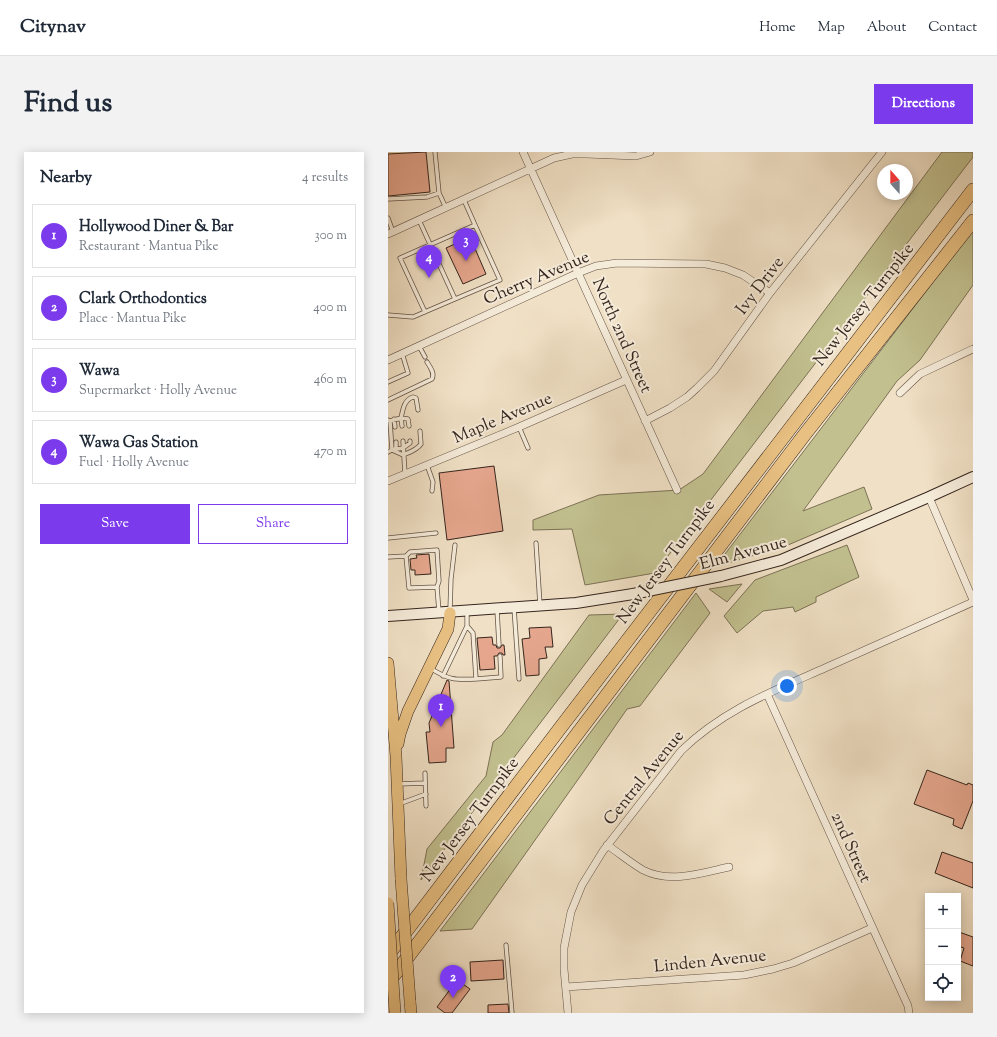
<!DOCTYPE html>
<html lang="en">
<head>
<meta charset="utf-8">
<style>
  :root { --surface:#fff; --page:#f2f2f3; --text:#1f2937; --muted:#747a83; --line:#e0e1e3; --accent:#7c3aed }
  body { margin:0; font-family:"Sorts Mill Goudy",serif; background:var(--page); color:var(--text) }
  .controls { position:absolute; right:12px; bottom:12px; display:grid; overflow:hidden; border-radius:0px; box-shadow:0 2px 10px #0003 }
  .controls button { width:36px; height:36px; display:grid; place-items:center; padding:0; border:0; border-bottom:1px solid var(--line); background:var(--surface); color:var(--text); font:20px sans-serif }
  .compass { position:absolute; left:489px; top:12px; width:36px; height:36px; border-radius:50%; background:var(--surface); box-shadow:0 2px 10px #0003; rotate:339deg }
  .you { position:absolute; left:399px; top:534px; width:14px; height:14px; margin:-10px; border:3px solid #fff; border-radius:50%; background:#1a73e8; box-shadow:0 0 0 6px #1a73e833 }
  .badge { display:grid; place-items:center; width:26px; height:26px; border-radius:50%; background:var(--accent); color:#fff; font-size:13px; font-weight:700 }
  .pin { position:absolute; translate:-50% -33px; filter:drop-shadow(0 1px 2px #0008) }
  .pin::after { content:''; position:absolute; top:21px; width:14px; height:12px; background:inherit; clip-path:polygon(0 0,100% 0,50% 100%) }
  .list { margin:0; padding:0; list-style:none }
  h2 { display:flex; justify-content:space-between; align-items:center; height:52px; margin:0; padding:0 16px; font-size:17px }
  h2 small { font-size:13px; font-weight:400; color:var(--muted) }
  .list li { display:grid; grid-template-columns:26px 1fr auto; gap:12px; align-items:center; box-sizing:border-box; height:64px; margin:0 8px 8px; padding:0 8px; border:1px solid var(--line); border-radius:0px }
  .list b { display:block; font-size:15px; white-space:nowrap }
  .list p { margin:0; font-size:13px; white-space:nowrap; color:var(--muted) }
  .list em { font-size:13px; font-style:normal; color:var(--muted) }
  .actions { display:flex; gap:8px; padding:12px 16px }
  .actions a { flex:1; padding:9px 0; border:1px solid var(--accent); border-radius:0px; text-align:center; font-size:14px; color:var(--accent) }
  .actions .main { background:var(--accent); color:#fff }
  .icon { flex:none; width:22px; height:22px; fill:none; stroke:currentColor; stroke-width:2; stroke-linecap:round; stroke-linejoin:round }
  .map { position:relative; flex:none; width:585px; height:861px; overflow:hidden; border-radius:0px }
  header { display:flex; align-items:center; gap:24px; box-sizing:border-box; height:56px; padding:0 20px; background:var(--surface); border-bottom:1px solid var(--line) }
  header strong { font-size:19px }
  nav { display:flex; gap:22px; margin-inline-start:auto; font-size:14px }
  .intro { display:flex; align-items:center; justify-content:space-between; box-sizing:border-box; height:96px; padding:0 24px }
  h1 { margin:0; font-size:28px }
  .button { padding:10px 18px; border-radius:0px; background:var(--accent); color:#fff; font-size:14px; font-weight:700 }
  main { display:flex; gap:24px; padding:0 24px }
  aside { flex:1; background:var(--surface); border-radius:0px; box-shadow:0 2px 10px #0003 }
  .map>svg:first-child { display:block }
  .green { fill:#c2c08f; stroke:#7c7256 }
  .building { fill:#e6a78e; stroke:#35251e }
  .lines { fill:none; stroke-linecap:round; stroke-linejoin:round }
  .service-casing { stroke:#645448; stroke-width:5 }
  .minor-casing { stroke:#645448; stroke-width:8 }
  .secondary-casing { stroke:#35251e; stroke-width:12 }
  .primary-casing { stroke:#35251e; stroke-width:12 }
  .motorway-casing { stroke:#35251e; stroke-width:14 }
  .service { stroke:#f5ebd9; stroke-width:3.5 }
  .minor { stroke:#f5ebd9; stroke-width:7 }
  .secondary { stroke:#f5ebd9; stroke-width:10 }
  .primary { stroke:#e8c082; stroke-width:11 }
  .motorway { stroke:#e8c082; stroke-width:13 }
  .secondary-bridge-casing { stroke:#35251e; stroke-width:12; stroke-linecap:butt }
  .primary-bridge-casing { stroke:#35251e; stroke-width:12; stroke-linecap:butt }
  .secondary-bridge { stroke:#f5ebd9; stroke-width:10 }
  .primary-bridge { stroke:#e8c082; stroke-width:11 }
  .labels { text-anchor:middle; stroke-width:4; stroke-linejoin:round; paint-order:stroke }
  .street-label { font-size:17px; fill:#35251e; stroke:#f5ebd9 }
</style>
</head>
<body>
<header>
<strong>Citynav</strong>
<nav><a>Home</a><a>Map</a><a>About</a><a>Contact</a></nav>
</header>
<div class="intro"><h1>Find us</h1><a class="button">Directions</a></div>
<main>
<aside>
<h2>Nearby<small>4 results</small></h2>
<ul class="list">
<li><span class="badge">1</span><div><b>Hollywood Diner &amp; Bar</b><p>Restaurant · Mantua Pike</p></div><em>300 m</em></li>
<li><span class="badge">2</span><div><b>Clark Orthodontics</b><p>Place · Mantua Pike</p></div><em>400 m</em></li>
<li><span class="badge">3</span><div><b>Wawa</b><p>Supermarket · Holly Avenue</p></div><em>460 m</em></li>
<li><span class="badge">4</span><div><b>Wawa Gas Station</b><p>Fuel · Holly Avenue</p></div><em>470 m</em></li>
</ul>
<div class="actions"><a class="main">Save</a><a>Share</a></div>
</aside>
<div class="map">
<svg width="585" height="861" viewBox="0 0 585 861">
  <rect width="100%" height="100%" fill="#f0e0c5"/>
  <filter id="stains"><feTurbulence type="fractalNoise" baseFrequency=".005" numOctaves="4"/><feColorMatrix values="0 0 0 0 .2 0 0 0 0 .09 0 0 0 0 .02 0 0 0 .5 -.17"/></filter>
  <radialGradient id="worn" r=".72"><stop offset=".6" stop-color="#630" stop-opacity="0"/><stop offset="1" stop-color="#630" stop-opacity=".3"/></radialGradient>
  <!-- green -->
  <path class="green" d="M 554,0 L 585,0 L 585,5 L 267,421 L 197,433 L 184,377 L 145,378 L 145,368 L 211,343 L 291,338 L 315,322 Z
    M 585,78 L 585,133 L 532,208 L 509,229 L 415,359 L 476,335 L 484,357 L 400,393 L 327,415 Z
    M 459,393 L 471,425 L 428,445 L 428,450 L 407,460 L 405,455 L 375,459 L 349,481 L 336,464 L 367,428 Z
    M 354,432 L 339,450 L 321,437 Z
    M 308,441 L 322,461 L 252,554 L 239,557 L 196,619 L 84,777 L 52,779 Z
    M 235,462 L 33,728 L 39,697 L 98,624 L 105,590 L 114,583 L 201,463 Z"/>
  <!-- building -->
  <path class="building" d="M 38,0 L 42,40 L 0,44 L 0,2 Z
    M 82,85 L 98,122 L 75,132 L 58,96 Z
    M 106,314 L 115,379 L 59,388 L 51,321 Z
    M 41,402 L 43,422 L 27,423 L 27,418 L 23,418 L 22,407 L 29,406 L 28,403 Z
    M 163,475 L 165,495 L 157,495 L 159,506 L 151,507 L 151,523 L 138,524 L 134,487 L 142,486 L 141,476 Z
    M 104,485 L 105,493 L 108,493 L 109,496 L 112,496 L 114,493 L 116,493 L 117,503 L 115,503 L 114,501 L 111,501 L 109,504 L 106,504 L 107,517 L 92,518 L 89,486 Z
    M 59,528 L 61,529 L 66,596 L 58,596 L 58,610 L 41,611 L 38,580 L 42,580 L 41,571 Z
    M 539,618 L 579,633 L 580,631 L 585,633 L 585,649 L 574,677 L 565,673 L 566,667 L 526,652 Z
    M 554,700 L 585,711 L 585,736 L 547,721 Z
    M 571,780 L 585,785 L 585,814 L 572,809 L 576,796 L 570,794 L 570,783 Z
    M 115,808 L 116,827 L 83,829 L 82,810 Z
    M 69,828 L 82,837 L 64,861 L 57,861 L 49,855 Z
    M 120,852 L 121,861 L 100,861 L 100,853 Z"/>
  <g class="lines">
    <defs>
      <path id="service" d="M 47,0 L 51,41 L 58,56
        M 0,47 L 39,45 L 51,41
        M 76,48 L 87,73
        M 0,66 L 5,80
        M 37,160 L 12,106 L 87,73 L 112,128 L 67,147
        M 0,163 L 25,165 L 67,147 L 31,68
        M 31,194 L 37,205
        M 0,230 L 20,221 L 14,201
        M 0,248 L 44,227 C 47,221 42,215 39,210
        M 6,267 L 7,275
        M 0,268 L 2,269 L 13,266 C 15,257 16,248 25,245 L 28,246 L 30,258
        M 2,269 L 4,298
        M 14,274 L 13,266 L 20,267 L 21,274
        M 131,275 L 140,296
        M 15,289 L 17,322
        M 8,290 L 8,297
        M 4,298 L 15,303 C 22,300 29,298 33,292 L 32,279
        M 0,300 L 4,298 L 15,296 L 22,291 L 22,289
        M 39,313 L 45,330 L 44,339
        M 0,386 L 48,381
        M 148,391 L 152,453
        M 18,404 L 21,436 L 49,435
        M 0,405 L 18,404 L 22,400 L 49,398 L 51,429 L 49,435 L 51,460
        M 126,456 L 131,527
        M 62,458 L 63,427 L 67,393
        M 109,458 L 111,493
        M 79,474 L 85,481 L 88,527 L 113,525 L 112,504
        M 42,516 C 61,528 66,528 88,527
        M 55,524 L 79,474 L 79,460
        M 37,621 L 38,654
        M 10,632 L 37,631
        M 11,652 L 38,642
        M 118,793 L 124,861"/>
      <path id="minor" d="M 135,0 L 289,338
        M 0,82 L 166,6 L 184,2 L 198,2 L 248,4 L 262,0
        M 0,208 L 190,121 L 208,114 L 229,111 L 318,112 L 337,116 L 355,123 L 382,141
        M 512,241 L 532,222 L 585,197
        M 257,269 L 282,256 L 299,245 L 309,236 L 326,219 L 382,141 L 494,0
        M 0,329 L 131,275 L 238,228
        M 541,345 L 585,448
        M 379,542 L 520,854 L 521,861
        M 219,693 C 231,701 243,711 255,718 C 282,732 314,721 341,715
        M 178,835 L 356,823 L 385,817 L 405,811 L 484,776
        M 180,861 L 176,817 L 176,796 L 183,760 L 194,733 L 215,699 L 293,599 C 335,558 385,539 437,516 C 487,494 536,472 585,450"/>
      <path id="secondary" d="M 333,424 L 393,408 L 541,345 L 585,325
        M 0,464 L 188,451 L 245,442"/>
      <path id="primary" d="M 0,511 L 8,604 L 13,727
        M 10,592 L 12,582 L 20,559 L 60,477 L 62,461
        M 22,849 L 23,861"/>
      <path id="motorway" d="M 0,803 L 176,571 L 585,38
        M 0,831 L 417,282 L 585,69"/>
    </defs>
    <!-- service casing -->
    <use href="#service" class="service-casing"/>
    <!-- minor casing -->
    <use href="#minor" class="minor-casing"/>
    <!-- secondary casing -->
    <use href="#secondary" class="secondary-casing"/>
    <!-- primary casing -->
    <use href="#primary" class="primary-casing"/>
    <!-- motorway casing -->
    <use href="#motorway" class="motorway-casing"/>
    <!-- service -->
    <use href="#service" class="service"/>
    <!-- minor -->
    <use href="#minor" class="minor"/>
    <!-- secondary -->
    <use href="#secondary" class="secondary"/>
    <!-- primary -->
    <use href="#primary" class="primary"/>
    <!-- motorway -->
    <use href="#motorway" class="motorway"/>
    <defs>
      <path id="secondary-bridge" d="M 245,442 L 333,424"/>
      <path id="primary-bridge" d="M 13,727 L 22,849
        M 0,751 L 7,861"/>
    </defs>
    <!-- secondary-bridge casing -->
    <use href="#secondary-bridge" class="secondary-bridge-casing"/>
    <!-- primary-bridge casing -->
    <use href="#primary-bridge" class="primary-bridge-casing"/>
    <!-- secondary-bridge -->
    <use href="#secondary-bridge" class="secondary-bridge"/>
    <!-- primary-bridge -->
    <use href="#primary-bridge" class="primary-bridge"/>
  </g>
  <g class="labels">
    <!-- street labels -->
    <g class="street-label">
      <text transform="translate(148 125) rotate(-23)" y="6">Cherry Avenue</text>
      <text transform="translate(371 133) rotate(-53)" y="6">Ivy Drive</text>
      <text transform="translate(475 152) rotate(-52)" y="6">New Jersey Turnpike</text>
      <text transform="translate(235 183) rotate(66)" y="6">North 2nd Street</text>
      <text transform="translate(114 265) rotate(-23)" y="6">Maple Avenue</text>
      <text transform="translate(355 400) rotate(-15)" y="6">Elm Avenue</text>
      <text transform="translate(277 409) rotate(-53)" y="6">New Jersey Turnpike</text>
      <text transform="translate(255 625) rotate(-51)" y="6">Central Avenue</text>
      <text transform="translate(81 667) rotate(-53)" y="6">New Jersey Turnpike</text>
      <text transform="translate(464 695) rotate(66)" y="6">2nd Street</text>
      <text transform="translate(322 808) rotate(-6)" y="6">Linden Avenue</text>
    </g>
  </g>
  <rect width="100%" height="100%" filter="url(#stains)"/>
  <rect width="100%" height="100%" fill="url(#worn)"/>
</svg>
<div class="controls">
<button>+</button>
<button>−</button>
<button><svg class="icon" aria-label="locate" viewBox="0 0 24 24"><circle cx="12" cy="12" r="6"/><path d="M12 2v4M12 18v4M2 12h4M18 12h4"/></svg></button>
</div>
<svg class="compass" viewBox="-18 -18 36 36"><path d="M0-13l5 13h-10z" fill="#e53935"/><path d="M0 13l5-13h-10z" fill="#747a83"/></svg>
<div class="you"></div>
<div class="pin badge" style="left:53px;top:575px">1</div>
<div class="pin badge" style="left:65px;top:846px">2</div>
<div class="pin badge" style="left:78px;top:109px">3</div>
<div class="pin badge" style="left:41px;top:126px">4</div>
</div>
</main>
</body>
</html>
